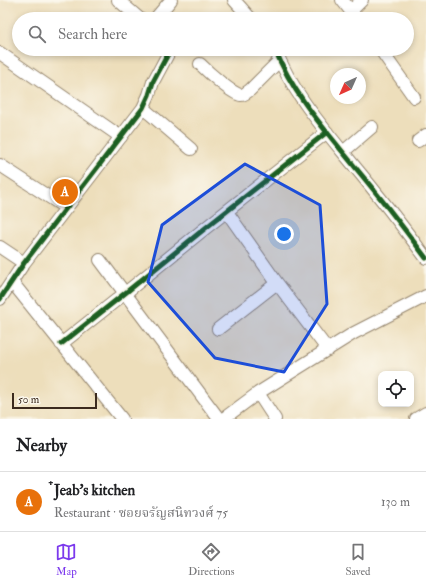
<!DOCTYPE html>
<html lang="en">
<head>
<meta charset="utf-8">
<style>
  :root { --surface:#fff; --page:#f2f2f2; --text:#202124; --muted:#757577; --line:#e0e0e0; --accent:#7c3aed }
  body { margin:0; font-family:"IM FELL Double Pica","Noto Serif Thai",serif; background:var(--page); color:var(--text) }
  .controls { position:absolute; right:12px; bottom:12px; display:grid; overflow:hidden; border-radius:8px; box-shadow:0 2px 6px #0003 }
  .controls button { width:36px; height:36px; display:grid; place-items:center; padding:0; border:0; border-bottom:1px solid var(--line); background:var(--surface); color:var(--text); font:20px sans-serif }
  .compass { position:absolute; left:330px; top:68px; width:36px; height:36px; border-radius:50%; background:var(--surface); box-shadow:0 2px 6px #0003; rotate:225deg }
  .scale { position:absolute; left:12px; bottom:10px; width:85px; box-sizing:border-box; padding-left:4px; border:2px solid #3b2a1e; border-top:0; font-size:11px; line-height:14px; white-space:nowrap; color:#3b2a1e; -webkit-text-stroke:3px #fbf7ec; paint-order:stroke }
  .you { position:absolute; left:284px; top:234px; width:14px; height:14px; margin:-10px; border:3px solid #fff; border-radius:50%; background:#1a73e8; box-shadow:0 0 0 6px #1a73e833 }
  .badge { display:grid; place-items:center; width:26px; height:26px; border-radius:50%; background:var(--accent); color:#fff; font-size:13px; font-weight:700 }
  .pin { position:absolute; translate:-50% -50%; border:2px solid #fff; box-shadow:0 1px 4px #0006 }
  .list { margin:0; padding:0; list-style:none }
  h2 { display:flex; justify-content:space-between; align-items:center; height:52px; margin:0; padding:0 16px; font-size:17px }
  h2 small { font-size:13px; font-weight:400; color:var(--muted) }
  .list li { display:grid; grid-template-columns:26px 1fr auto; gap:12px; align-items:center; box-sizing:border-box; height:60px; padding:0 16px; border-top:1px solid var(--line) }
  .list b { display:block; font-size:15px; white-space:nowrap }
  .list p { margin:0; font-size:13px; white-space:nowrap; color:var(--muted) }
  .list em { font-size:13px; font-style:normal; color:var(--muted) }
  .icon { flex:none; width:22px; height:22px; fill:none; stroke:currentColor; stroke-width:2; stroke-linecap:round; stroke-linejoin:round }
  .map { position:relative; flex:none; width:426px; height:419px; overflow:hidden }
  .search { position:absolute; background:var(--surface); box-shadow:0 2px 6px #0003; left:12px; right:12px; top:12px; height:44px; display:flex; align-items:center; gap:10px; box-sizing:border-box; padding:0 14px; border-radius:22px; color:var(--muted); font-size:15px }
  .sheet { height:112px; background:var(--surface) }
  nav { display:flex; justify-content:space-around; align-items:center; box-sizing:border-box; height:56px; border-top:1px solid var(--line); background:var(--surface); font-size:11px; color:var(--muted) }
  nav a { display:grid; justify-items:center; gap:2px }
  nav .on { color:var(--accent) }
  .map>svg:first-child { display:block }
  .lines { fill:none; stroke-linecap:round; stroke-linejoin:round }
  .minor-casing { stroke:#94846c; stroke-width:14 }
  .minor { stroke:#fff; stroke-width:12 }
  .cycleway-casing { stroke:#fbf7ec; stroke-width:8 }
  .cycleway { stroke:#1b5e20; stroke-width:5 }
  .marked { fill:#1d4ed8; fill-opacity:0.2; stroke:#1d4ed8; stroke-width:3; stroke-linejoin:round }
</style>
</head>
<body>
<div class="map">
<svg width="426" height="419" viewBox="0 0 426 419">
  <rect width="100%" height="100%" fill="#fbf7ec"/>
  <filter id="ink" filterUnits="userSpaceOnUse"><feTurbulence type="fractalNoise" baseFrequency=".025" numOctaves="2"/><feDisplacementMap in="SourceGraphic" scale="8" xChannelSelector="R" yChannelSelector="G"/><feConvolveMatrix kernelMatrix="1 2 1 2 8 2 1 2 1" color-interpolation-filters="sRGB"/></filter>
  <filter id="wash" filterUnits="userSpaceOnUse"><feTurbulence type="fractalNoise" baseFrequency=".012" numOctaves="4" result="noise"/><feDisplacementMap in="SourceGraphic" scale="16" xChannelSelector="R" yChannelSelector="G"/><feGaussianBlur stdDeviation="0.9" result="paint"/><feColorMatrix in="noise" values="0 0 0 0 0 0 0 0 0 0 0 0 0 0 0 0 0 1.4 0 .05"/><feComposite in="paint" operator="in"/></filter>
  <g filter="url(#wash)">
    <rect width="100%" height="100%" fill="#eddebb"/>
  </g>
  <g filter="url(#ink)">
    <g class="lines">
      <defs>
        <path id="minor" d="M 118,0 L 140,19
          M 234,0 L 251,19
          M 342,0 L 357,19
          M 351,11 L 362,0
          M 155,19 L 171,0
          M 275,49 C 292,93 325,130 355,167 C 380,197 403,227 426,258
          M 380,49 L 414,97
          M 0,53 L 121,137
          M 200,64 C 207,71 232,94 241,95 C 244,95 247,92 250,90 L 279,61
          M 143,108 L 191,149
          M 418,141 L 426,135
          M 343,152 L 372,127
          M 0,165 L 66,208
          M 227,212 L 277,283 L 328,350
          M 0,247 L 24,263
          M 100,260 L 219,419
          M 12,282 L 122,419
          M 0,299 L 24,263 L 143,108 L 149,95 L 153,82 L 168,54 L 169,49
          M 218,329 L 277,283
          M 61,344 L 124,294 L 203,230 L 327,132
          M 258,393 L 275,419
          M 223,419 L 258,393 L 354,333 L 426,296
          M 416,419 L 426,413"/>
      </defs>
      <!-- minor casing -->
      <use href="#minor" class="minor-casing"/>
      <!-- minor -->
      <use href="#minor" class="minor"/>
      <defs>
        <path id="cycleway" d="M 275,49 C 292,93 325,130 355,167 C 380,197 403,227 426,258
          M 0,299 L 24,263 L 143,108 L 149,95 L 153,82 L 168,54 L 169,49
          M 61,344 L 124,294 L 203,230 L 327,132"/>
      </defs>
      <!-- cycleway casing -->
      <use href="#cycleway" class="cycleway-casing"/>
      <!-- cycleway -->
      <use href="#cycleway" class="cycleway"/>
    </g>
  </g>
  <!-- marked area -->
  <path class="marked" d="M 245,164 L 320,205 L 327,304 L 284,372 L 215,358 L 148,282 L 162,225 Z"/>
</svg>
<div class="controls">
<button><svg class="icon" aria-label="locate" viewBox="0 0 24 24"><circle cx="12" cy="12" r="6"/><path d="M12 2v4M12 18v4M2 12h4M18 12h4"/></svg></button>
</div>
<svg class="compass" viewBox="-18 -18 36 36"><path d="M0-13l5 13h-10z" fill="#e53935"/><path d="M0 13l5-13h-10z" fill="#757577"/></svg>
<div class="scale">50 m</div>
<div class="you"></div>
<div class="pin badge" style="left:65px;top:192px;background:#e8710a">A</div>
<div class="search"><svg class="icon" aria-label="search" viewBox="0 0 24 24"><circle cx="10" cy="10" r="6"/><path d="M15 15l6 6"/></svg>Search here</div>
</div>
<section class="sheet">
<h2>Nearby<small></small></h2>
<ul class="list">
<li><span class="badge" style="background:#e8710a">A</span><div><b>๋Jeab's kitchen</b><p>Restaurant · ซอยจรัญสนิทวงศ์ 75</p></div><em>130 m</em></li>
</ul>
</section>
<nav>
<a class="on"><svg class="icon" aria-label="map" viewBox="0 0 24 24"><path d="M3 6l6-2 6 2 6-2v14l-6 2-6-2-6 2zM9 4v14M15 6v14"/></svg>Map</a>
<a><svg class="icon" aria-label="directions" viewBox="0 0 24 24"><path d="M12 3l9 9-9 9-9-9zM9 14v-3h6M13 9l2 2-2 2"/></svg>Directions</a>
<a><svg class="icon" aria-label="saved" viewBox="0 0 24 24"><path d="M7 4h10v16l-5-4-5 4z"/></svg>Saved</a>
</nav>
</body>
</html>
